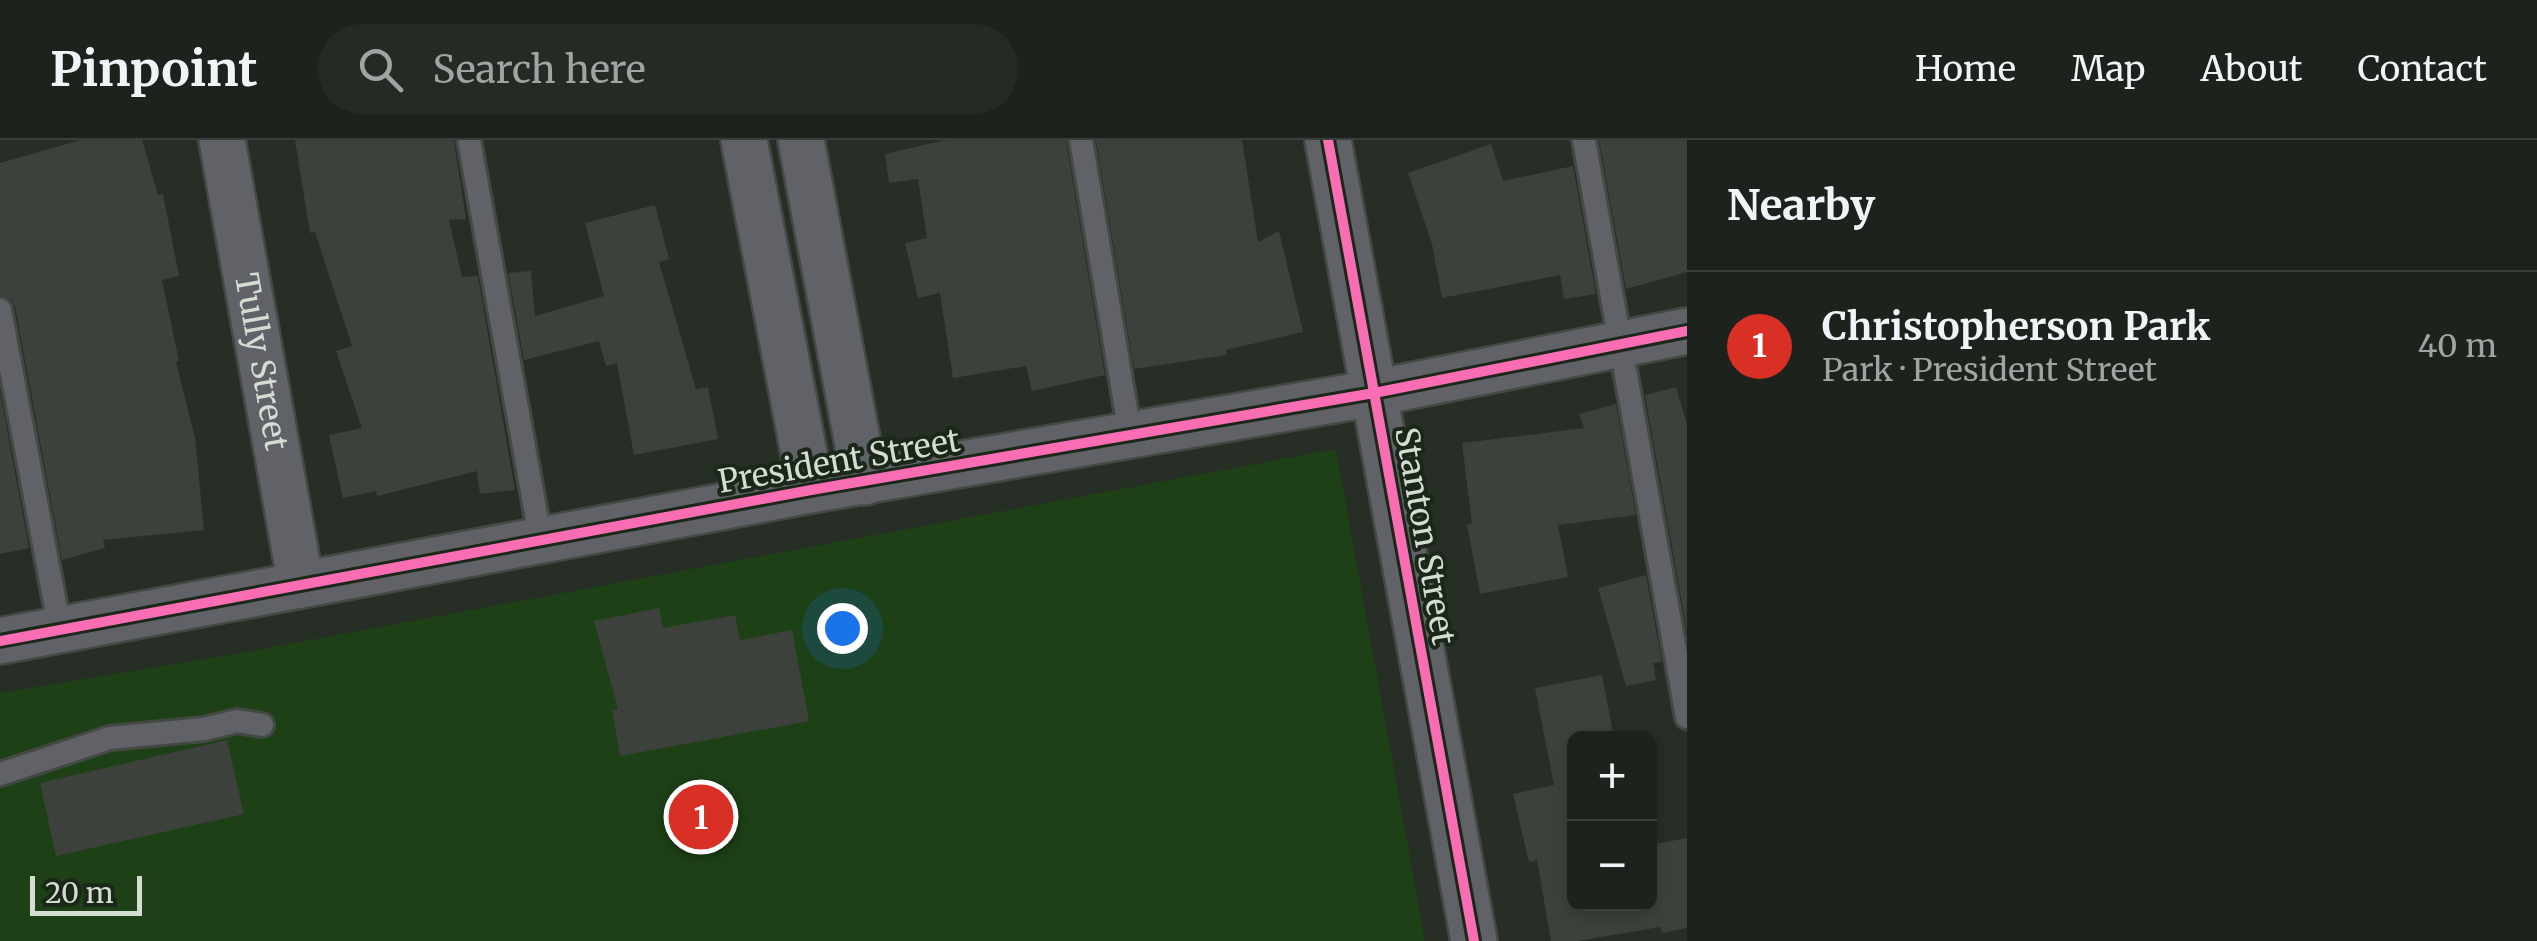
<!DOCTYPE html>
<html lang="en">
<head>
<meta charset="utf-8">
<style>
  :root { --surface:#1d221c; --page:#252a25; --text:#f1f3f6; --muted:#a0a4a3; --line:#3b3f3b; --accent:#d93025 }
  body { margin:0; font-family:Merriweather,serif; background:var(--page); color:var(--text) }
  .controls { position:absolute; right:30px; bottom:30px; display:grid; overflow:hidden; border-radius:15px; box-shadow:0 5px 15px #0003 }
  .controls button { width:90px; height:90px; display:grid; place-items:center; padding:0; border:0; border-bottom:2px solid var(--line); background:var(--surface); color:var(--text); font:50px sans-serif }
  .scale { position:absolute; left:30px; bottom:25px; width:112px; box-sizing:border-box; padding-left:10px; border:5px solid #d5ddd3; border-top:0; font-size:28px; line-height:35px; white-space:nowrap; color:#d5ddd3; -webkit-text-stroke:8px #1b2819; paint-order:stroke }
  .you { position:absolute; left:842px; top:488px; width:35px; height:35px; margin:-25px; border:8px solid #fff; border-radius:50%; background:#1a73e8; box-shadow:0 0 0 15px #1a73e833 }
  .badge { display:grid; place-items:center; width:65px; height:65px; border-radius:50%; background:var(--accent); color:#fff; font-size:32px; font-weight:700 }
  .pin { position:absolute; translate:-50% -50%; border:5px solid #fff; box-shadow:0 2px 10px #0006 }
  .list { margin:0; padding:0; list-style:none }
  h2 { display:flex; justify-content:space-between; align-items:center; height:130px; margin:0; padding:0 40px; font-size:42px }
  h2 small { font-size:32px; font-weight:400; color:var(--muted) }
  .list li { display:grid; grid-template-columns:65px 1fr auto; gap:30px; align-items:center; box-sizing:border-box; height:150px; padding:0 40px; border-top:2px solid var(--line) }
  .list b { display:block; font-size:38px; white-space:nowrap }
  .list p { margin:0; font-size:32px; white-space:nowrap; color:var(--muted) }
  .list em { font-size:32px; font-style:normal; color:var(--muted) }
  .icon { flex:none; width:55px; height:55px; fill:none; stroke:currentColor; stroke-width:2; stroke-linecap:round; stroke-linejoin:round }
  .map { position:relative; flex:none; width:1687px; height:801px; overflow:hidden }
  header { display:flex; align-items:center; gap:60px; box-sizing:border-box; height:140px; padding:0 50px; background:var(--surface); border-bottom:2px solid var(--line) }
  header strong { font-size:48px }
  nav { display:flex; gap:55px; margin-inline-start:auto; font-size:35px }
  .search { width:700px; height:90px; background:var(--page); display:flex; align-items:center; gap:25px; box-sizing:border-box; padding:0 35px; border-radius:55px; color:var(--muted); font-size:38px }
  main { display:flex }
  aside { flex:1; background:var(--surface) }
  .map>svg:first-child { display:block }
  .green { fill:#1d4016 }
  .building { fill:#3c423b }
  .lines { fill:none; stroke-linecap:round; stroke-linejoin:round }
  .service-casing { stroke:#444943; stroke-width:28 }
  .minor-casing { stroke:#444943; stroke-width:50 }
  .service { stroke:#616268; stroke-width:22 }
  .minor { stroke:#616268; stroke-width:45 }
  .cycleway-casing { stroke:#1b2819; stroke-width:16 }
  .cycleway { stroke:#f96db3; stroke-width:10 }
  .labels { text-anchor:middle; stroke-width:8; stroke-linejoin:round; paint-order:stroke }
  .street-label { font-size:32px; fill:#d5ddd3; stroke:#1b2819 }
</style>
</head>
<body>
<header>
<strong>Pinpoint</strong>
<div class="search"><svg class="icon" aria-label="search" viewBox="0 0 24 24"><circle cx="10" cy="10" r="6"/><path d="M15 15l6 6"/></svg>Search here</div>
<nav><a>Home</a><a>Map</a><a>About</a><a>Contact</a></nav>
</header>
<main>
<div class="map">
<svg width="1687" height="801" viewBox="0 0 1687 801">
  <rect width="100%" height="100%" fill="#272e26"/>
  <!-- green -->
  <path class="green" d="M 1336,309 L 1425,801 L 0,801 L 0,553 L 235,514 Z"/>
  <!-- building -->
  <path class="building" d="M 81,0 L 142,0 L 158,55 L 163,54 L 179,136 L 162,140 L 179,221 L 176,222 L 195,298 L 204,390 L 103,400 L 105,408 L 62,420 L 15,167 L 11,160 L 0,155 L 0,23 Z
    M 295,0 L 454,0 L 466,79 L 449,80 L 462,137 L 478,136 L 515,350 L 480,354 L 477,331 L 377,356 L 376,351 L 343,358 L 329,295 L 362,288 L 336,211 L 352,206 L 315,92 L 310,93 Z
    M 946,0 L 1066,0 L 1105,235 L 1032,251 L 1026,226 L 953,238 L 940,153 L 918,158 L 905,103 L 927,98 L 918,39 L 889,43 L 885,14 Z
    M 1096,0 L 1242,0 L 1258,102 L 1279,91 L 1303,192 L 1226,210 L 1227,215 L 1134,229 Z
    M 1599,0 L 1687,0 L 1687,132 L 1626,149 Z
    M 1491,4 L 1503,41 L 1573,26 L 1596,154 L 1564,159 L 1560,135 L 1442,158 L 1432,104 L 1408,33 Z
    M 655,65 L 669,119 L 659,122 L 696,249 L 708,247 L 718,299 L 634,315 L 617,223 L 606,226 L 599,201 L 524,220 L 508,133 L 531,131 L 535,176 L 604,156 L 585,83 Z
    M 1676,247 L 1687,285 L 1687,492 L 1645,255 Z
    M 0,251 L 29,408 L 0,414 Z
    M 1616,264 L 1636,375 L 1558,385 L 1568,437 L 1480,454 L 1467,385 L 1472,384 L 1462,303 L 1584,288 L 1579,274 Z
    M 1646,435 L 1662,522 L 1653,523 L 1656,540 L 1626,546 L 1598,448 Z
    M 659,468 L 663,488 L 735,475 L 740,500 L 792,490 L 809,581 L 620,616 L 612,570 L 618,569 L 594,481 Z
    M 1602,535 L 1614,598 L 1574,598 L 1574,764 L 1650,764 L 1650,705 L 1687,698 L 1687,788 L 1662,793 L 1660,787 L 1577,801 L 1551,801 L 1537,720 L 1529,722 L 1513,654 L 1554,645 L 1535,548 Z
    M 227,600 L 244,674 L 56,716 L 40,643 Z"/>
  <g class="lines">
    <defs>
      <path id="service" d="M 469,0 L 541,402
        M 1081,0 L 1130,294
        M 1584,0 L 1687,577
        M 0,170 L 60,490
        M 0,634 L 110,598 L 204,589 L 237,581 L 262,585"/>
      <g id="minor">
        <path id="s1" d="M 222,0 L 301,445"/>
        <path d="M 744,0 L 811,350"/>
        <path d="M 801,0 L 865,342"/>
        <path d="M 1328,0 L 1474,801"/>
        <path d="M 0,501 L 811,350 L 1374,253 L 1687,191"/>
      </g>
    </defs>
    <!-- service casing -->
    <use href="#service" class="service-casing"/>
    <!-- minor casing -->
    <use href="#minor" class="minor-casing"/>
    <!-- service -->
    <use href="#service" class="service"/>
    <!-- minor -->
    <use href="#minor" class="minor"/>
    <defs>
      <path id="cycleway" d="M 1328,0 L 1474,801
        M 0,501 L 811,350 L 1374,253 L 1687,191"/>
    </defs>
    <!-- cycleway casing -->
    <use href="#cycleway" class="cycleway-casing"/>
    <!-- cycleway -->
    <use href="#cycleway" class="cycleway"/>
  </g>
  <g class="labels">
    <!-- street labels -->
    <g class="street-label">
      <text dy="11" stroke="none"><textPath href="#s1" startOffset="225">Tully Street</textPath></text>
      <text transform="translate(839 321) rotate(-10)" y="11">President Street</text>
      <text transform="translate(1425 396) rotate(80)" y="11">Stanton Street</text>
    </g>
  </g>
</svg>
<div class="controls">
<button>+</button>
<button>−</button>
</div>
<div class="scale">20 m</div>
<div class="you"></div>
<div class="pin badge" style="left:701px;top:677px">1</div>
</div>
<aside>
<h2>Nearby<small></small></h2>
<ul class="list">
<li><span class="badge">1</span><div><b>Christopherson Park</b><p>Park · President Street</p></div><em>40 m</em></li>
</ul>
</aside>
</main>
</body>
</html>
